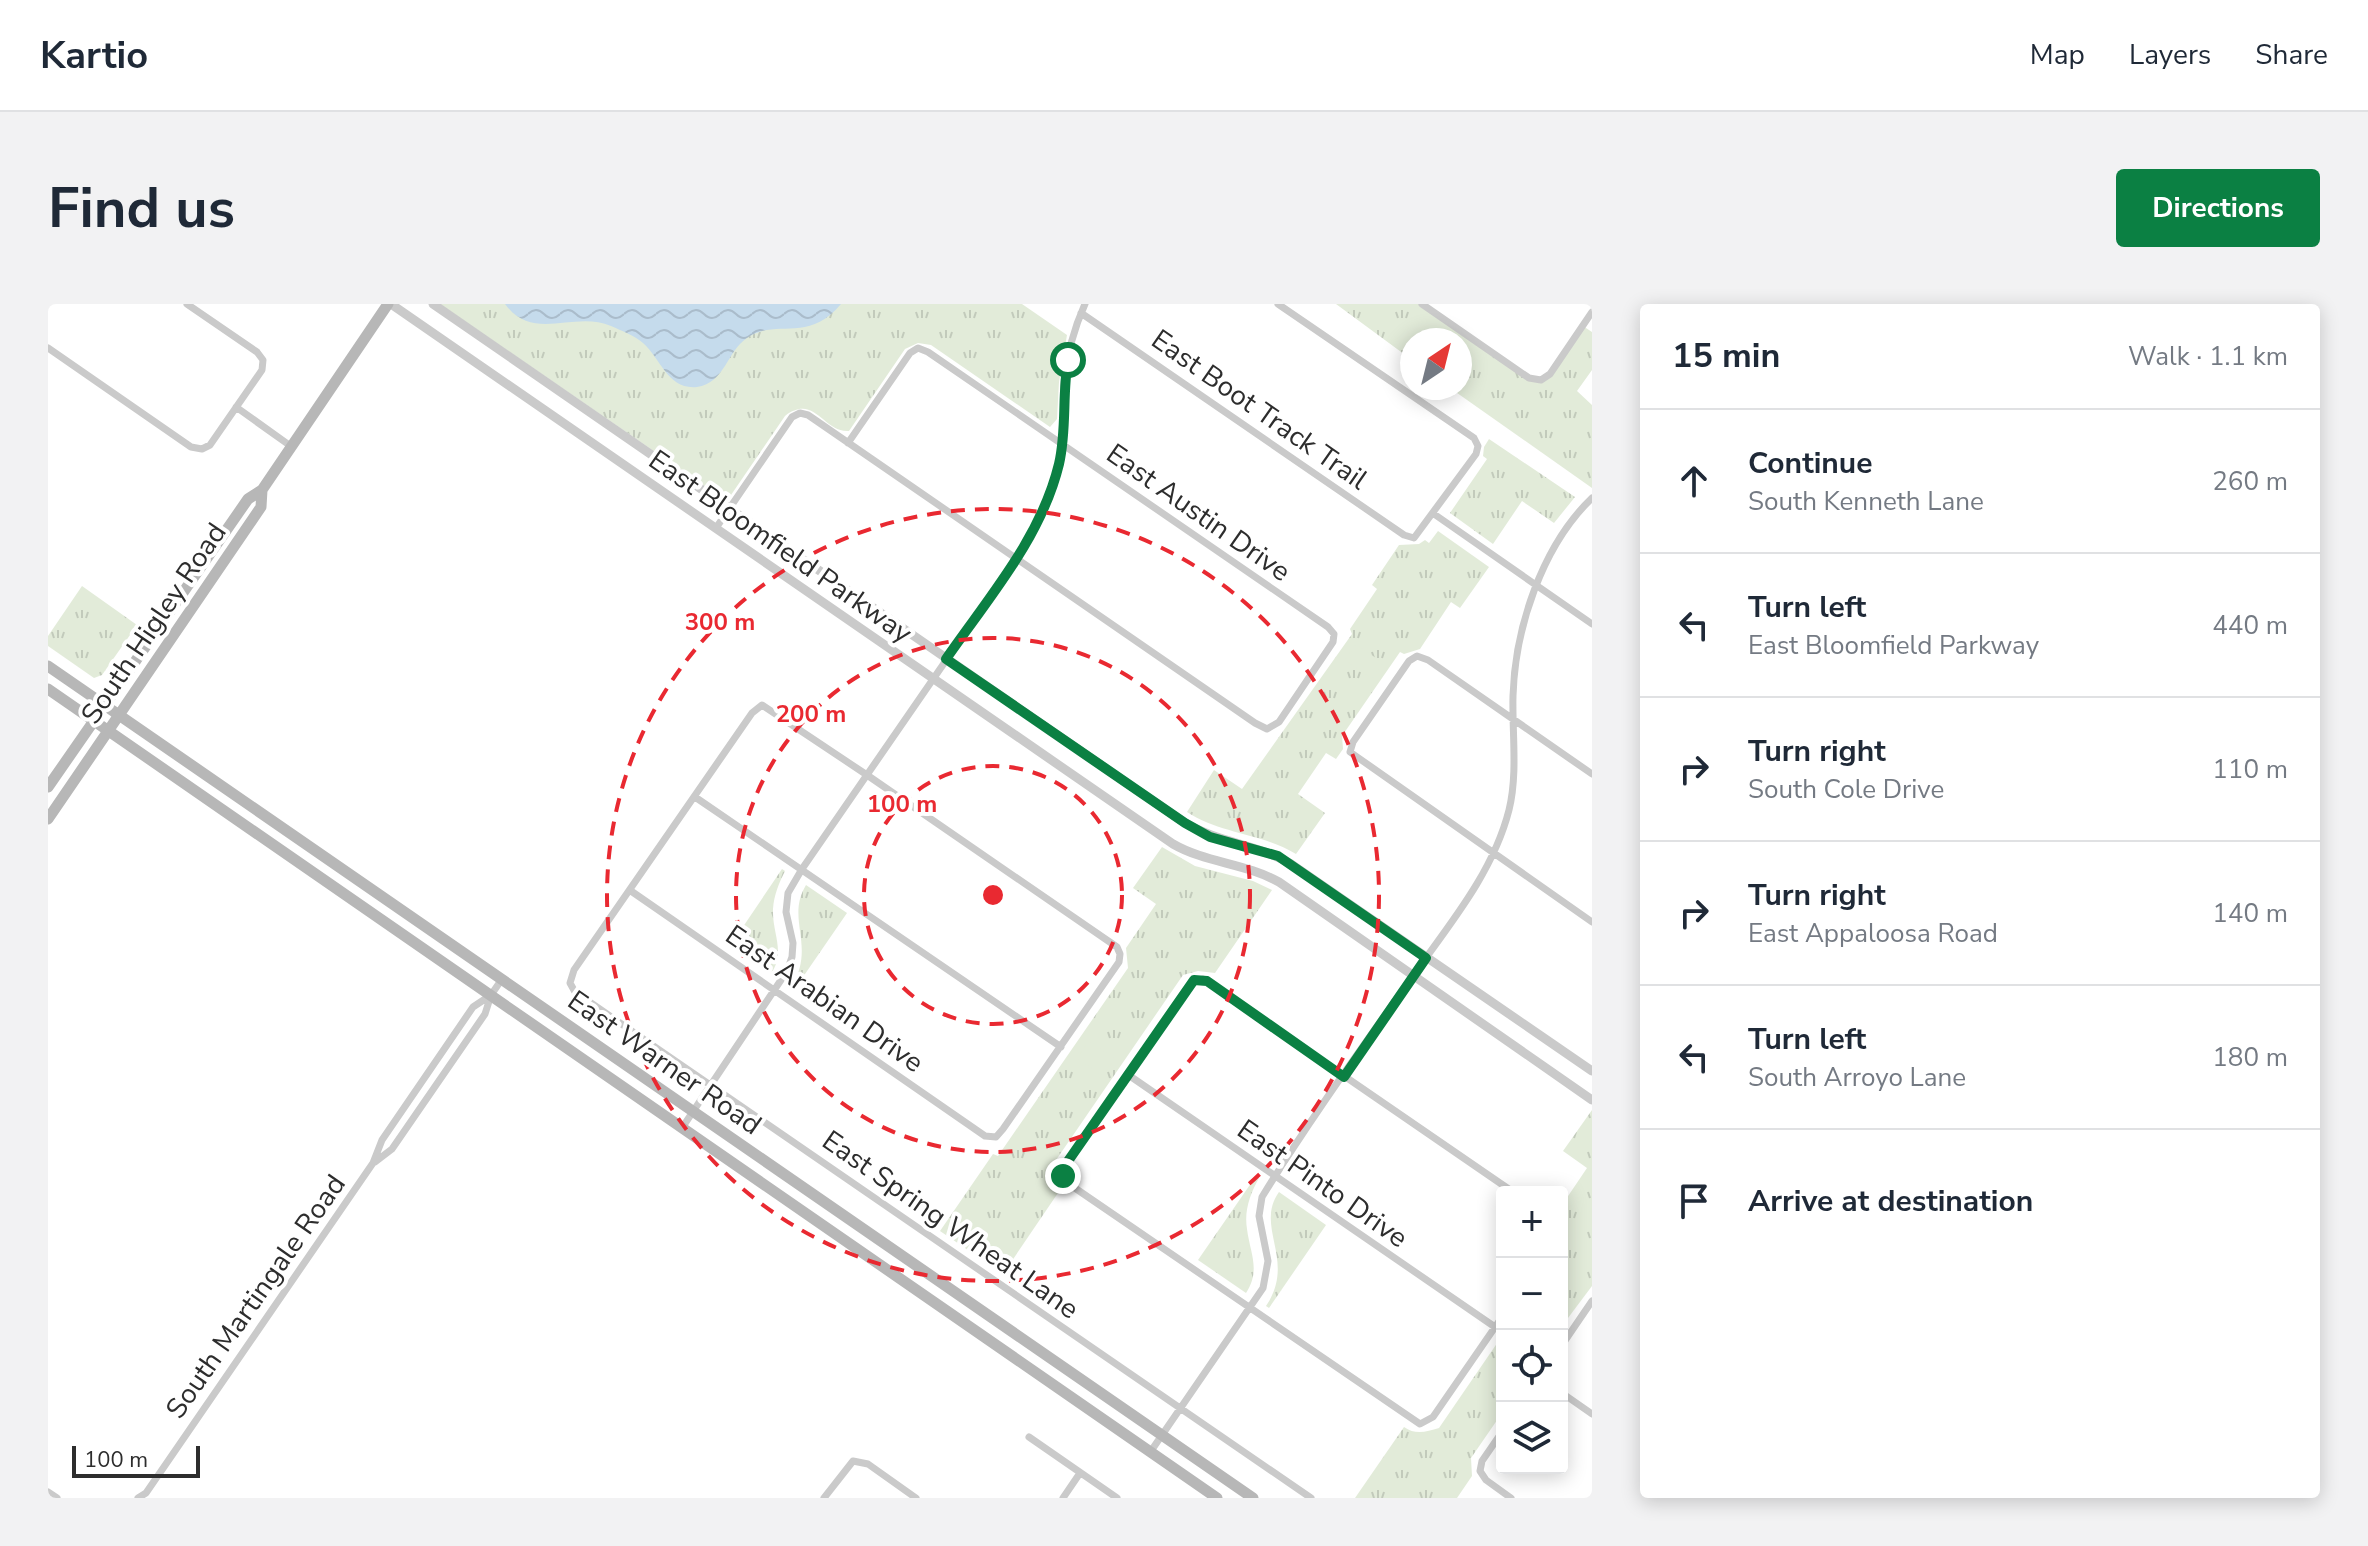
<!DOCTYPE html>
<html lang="en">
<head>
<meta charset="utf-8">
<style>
  :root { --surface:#fff; --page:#f2f2f3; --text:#1f2937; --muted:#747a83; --line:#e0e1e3; --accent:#0b8043 }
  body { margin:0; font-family:"Nunito Sans",sans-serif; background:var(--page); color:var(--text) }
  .controls { position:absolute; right:24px; bottom:24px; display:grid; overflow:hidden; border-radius:8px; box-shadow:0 4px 20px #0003 }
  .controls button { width:72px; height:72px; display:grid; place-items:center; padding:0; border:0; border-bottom:2px solid var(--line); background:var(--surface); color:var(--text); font:40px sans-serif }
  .compass { position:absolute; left:1352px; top:24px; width:72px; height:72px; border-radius:50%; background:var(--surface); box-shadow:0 4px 20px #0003; rotate:35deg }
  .scale { position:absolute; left:24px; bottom:20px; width:128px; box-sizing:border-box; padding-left:8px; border:4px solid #2d2d2d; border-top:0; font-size:22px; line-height:28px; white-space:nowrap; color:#2d2d2d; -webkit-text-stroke:6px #fff; paint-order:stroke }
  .stop { position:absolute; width:24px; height:24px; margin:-18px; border:6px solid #0b8043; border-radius:50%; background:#fff }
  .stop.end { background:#0b8043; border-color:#fff; box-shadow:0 2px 8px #0008 }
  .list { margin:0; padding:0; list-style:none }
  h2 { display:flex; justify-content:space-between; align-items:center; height:104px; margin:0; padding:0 32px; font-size:34px }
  h2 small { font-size:26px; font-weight:400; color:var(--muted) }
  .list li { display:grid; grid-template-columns:52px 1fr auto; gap:24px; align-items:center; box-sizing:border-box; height:144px; padding:0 32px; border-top:2px solid var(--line) }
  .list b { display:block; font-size:30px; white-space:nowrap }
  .list p { margin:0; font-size:26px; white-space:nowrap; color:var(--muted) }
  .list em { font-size:26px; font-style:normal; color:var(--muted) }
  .icon { flex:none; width:44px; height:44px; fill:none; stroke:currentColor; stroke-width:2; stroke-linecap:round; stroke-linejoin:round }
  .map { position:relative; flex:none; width:1544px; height:1194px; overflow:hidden; border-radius:8px }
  header { display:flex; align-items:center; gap:48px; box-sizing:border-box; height:112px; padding:0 40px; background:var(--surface); border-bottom:2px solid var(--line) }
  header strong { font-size:38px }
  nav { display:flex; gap:44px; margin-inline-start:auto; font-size:28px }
  .intro { display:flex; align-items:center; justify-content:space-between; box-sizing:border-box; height:192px; padding:0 48px }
  h1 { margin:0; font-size:56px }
  .button { padding:20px 36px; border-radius:8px; background:var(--accent); color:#fff; font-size:28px; font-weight:700 }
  main { display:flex; gap:48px; padding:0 48px }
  aside { flex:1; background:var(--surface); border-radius:8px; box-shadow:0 4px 20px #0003 }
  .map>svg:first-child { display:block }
  .grass { fill:url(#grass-tufts) }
  .pitch { fill:#e2ebd9 }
  .water { fill:url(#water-waves) }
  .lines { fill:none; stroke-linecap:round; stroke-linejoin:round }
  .minor { stroke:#cacaca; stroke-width:7 }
  .tertiary { stroke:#cacaca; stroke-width:9 }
  .secondary { stroke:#b7b7b7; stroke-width:11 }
  .route { stroke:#0b8043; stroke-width:10 }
  .ring { fill:none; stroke:#e92931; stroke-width:4; stroke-dasharray:14 10 }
  .labels { text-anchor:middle; stroke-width:8; stroke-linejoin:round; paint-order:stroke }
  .street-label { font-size:28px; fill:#2d2d2d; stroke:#fff }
  .centre { fill:#e92931; stroke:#fff; stroke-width:4 }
  .ring-label { font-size:24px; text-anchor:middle; font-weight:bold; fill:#e92931; stroke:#fff; stroke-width:8; stroke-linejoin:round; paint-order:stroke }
</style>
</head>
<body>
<header>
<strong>Kartio</strong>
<nav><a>Map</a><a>Layers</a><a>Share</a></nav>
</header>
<div class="intro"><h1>Find us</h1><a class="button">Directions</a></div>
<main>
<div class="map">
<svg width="1544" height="1194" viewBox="0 0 1544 1194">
  <defs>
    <pattern id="grass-tufts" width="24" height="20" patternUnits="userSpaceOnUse" patternTransform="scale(2)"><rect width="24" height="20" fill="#e2ebd9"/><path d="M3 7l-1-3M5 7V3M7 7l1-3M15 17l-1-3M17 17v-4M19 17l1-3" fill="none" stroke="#c2cabb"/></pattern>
    <pattern id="water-waves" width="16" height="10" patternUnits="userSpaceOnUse" patternTransform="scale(2)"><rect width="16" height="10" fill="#c5dbec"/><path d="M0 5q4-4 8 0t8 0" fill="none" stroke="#aabccb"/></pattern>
  </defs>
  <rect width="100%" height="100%" fill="#fff"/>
  <!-- grass -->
  <path class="grass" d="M 392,0 L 974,0 L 1019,31 L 1011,78 L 1009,115 L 1002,123 L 883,41 L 870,39 L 857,45 L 801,127 C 775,129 767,89 737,112 L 683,191 L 674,194 Z
    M 1288,0 L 1374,0 L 1481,74 L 1493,76 L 1502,70 L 1535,22 L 1544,28 L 1544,66 L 1529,87 L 1544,101 L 1544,184 L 1402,84 L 1412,84 L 1412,36 L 1364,36 L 1364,56 Z
    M 1441,135 L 1527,193 L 1506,219 L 1474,197 L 1445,240 L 1402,209 L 1439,155 L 1435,152 L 1436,143 Z
    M 1390,227 L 1441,263 L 1412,304 L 1403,298 L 1372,345 L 1356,350 L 1352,348 L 1294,432 L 1295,445 L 1288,455 L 1278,449 L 1250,490 L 1277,509 L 1248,550 C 1214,529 1172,530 1139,508 L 1166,466 L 1194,485 L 1304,330 L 1302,325 L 1329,285 L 1324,281 L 1351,241 L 1371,240 L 1377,236 L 1381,239 Z
    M 34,282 L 89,321 L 54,371 L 46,374 L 0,342 L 0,332 Z
    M 1114,543 L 1147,562 L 1205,577 L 1224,586 L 1167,669 L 1150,667 L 1135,671 L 1006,859 L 1007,873 L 1011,881 L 1010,884 L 1012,886 L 955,970 L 892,927 L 945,850 L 950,852 L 1080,664 L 1078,644 L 1108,600 L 1085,584 Z
    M 734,565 L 737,567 C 731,579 726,591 725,605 C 724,630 738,647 723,670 L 682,642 Z
    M 758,581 L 799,609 L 746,686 L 743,684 C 769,641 737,616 758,581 Z
    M 1544,806 L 1544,982 L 1514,1022 L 1514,945 C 1526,928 1514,919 1514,901 L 1539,864 L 1515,847 Z
    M 1208,872 L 1211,874 C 1202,890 1196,907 1199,925 C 1202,949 1213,966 1198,989 L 1150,956 Z
    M 1231,888 L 1278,921 L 1221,1004 L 1218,1002 C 1249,956 1206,923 1231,888 Z
    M 1454,1032 L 1454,1109 L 1423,1154 L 1424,1172 L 1409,1194 L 1307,1194 L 1356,1123 C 1367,1131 1378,1128 1391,1124 Z"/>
  <!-- pitch -->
  <path class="pitch" d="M 1308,340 L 1335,359 L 1324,375 L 1297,356 Z
    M 1041,737 L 1067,755 L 1055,772 L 1029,754 Z"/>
  <!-- water -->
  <path class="water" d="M 457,0 L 793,0 C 758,41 730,13 699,34 C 679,47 677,79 649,83 C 620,86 613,55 595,39 C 586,31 574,27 563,22 C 526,6 485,39 457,0 Z"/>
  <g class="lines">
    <!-- minor -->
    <path class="minor" d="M 1374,0 L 1481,74 L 1493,76 L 1502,70 L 1544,8
      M 1033,9 L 1356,231 L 1366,234 L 1428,150 L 1430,142 L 1426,134 L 1230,0
      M 0,44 L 143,143 L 154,145 L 162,141 L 214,66 L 215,56 L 209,48 L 139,0
      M 188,103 L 244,143
      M 1386,210 L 1544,320
      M 668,224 L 744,113 L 752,109 L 760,111 L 1207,419 L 1219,425 L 1231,418 L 1285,338 L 1286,330 L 1280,323 L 880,48 L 870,44 L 862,49 L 800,139
      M 1544,470 L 1380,356 L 1369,352 L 1361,357 L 1305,438 L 1302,448 L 1544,618
      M 647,493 L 1013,743
      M 583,587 L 937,832 L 948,833 L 955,825 L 1071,658 L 1072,650 L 1069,643 L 819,471 L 714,401 L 704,409 L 526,666 L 522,679 L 527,688 L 1263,1194
      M 1079,770 L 1447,1023
      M 634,824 L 739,667 L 744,653 L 745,639 L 738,608 L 740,589 L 754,565 L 968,255 C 991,221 1010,182 1015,141 C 1017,120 1014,99 1016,78 C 1019,52 1026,24 1037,0
      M 327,858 L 344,845 L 437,710 L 443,691 L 454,675
      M 1454,1013 L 1385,1113 L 1372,1120 L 1021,880 L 1015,869 L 1018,860 L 1142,680 L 1155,675 L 1465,888
      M 1514,1041 L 1544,997
      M 1514,1089 L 1544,1110
      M 1454,1128 L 1434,1157 L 1432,1167 L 1438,1176 L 1463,1194
      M 981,1133 L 1069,1194
      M 1103,1147 L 1215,984 L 1220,957 L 1211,912 L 1214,893 C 1260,818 1313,745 1364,673 C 1401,621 1445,569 1461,506 C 1470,469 1464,429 1465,392 C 1467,324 1494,242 1544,194
      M 0,1188 L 9,1194
      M 90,1194 L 98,1189 L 325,859 L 334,836 L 425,703 L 443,691
      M 776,1194 L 805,1157 L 820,1160 L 868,1194
      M 1015,1194 L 1032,1169"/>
    <!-- tertiary -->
    <path class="tertiary" d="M 343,0 L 1125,540 C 1158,559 1197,559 1231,578 L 1544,796
      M 385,0 L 1137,519 C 1171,539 1209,540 1243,560 L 1544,767"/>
    <!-- secondary -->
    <path class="secondary" d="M 0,362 L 1205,1194
      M 0,385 L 1169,1194
      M 0,483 L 200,195 L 214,186 L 340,0
      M 0,515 L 213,203 L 214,186"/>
  </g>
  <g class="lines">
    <!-- route -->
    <path class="route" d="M 1015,872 L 1018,860 L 1146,676 L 1159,677 L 1296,773 L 1378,654 L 1230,552 L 1162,533 L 1137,519 L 898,355 C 941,293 993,234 1011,160 C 1019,126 1014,90 1020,56"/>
  </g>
  <!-- distance rings -->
  <g class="ring">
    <circle cx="945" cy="591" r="129"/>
    <circle cx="945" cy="591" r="257"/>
    <circle cx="945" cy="591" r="386"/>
  </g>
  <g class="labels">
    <!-- street labels -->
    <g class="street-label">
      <text transform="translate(1212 105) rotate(35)" y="10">East Boot Track Trail</text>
      <text transform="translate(1151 208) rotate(35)" y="10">East Austin Drive</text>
      <text transform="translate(733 242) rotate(35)" y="10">East Bloomfield Parkway</text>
      <text transform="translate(105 319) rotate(-56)" y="10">South Higley Road</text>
      <text transform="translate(777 694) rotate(35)" y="10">East Arabian Drive</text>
      <text transform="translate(617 758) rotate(35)" y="10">East Warner Road</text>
      <text transform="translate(1275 879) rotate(35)" y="10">East Pinto Drive</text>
      <text transform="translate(903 920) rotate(35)" y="10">East Spring Wheat Lane</text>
      <text transform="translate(207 992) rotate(-55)" y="10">South Martingale Road</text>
    </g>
  </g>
  <circle cx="945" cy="591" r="12" class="centre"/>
  <g class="ring-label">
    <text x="672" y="326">300 m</text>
    <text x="763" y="418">200 m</text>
    <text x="854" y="508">100 m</text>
  </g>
</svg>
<div class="controls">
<button>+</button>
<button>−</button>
<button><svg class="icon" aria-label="locate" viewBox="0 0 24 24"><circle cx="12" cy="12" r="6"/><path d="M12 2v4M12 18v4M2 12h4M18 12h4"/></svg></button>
<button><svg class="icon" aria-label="layers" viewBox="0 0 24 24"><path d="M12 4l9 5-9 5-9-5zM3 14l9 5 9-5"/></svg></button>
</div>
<svg class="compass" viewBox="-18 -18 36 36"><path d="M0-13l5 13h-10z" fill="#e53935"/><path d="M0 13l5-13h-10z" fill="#747a83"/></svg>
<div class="scale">100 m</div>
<div class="stop" style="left:1020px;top:56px"></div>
<div class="stop end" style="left:1015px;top:872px"></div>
</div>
<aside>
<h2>15 min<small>Walk · 1.1 km</small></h2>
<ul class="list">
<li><svg class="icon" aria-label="ahead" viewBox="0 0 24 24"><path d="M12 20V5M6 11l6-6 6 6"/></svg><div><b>Continue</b><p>South Kenneth Lane</p></div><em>260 m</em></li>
<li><svg class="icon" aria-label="left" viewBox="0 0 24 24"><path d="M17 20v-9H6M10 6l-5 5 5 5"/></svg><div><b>Turn left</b><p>East Bloomfield Parkway</p></div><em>440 m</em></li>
<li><svg class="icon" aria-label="right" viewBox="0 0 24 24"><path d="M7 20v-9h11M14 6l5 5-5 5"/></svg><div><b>Turn right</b><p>South Cole Drive</p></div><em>110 m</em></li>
<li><svg class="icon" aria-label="right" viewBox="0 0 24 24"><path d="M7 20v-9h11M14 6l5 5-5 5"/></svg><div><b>Turn right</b><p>East Appaloosa Road</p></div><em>140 m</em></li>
<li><svg class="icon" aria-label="left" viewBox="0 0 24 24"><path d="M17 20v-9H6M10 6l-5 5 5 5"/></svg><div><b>Turn left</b><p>South Arroyo Lane</p></div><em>180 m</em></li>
<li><svg class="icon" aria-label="arrive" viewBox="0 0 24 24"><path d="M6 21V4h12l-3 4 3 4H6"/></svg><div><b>Arrive at destination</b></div></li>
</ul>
</aside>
</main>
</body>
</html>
